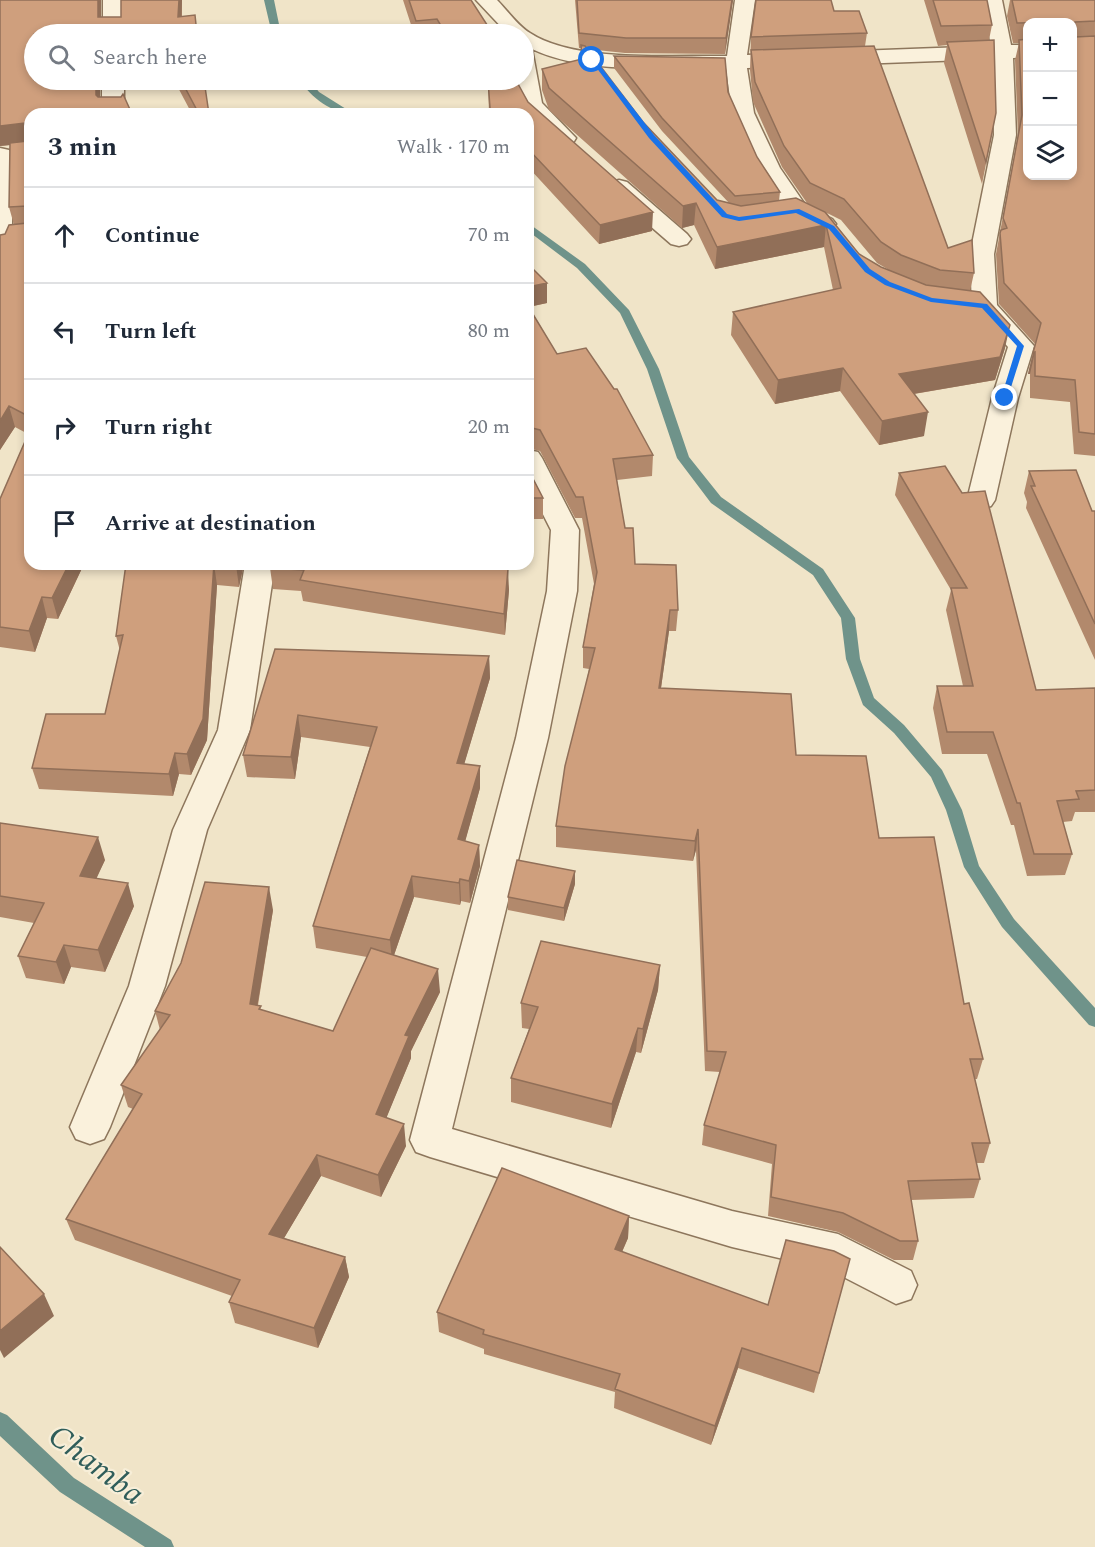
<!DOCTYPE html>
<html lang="en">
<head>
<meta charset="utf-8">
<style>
  :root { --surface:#fff; --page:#f6f6f7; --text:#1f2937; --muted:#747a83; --line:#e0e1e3 }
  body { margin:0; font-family:Spectral,serif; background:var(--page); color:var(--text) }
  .controls { position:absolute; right:18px; top:18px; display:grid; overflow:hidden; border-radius:12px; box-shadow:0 3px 9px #0003 }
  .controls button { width:54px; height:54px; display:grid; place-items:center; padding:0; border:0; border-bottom:2px solid var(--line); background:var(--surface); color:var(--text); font:30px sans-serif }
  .stop { position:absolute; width:18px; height:18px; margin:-14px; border:4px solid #1a73e8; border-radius:50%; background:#fff }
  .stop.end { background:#1a73e8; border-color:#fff; box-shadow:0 2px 6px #0008 }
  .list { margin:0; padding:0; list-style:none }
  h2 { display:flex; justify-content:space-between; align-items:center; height:78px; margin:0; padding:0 24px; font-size:26px }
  h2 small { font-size:20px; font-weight:400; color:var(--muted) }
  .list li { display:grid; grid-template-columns:39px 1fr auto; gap:18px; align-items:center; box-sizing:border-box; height:96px; padding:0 24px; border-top:2px solid var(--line) }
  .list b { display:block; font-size:22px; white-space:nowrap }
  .list em { font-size:20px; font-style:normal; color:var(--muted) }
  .icon { flex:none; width:33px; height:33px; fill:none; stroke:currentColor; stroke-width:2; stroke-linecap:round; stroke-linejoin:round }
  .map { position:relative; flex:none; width:1095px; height:1547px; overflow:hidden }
  .search { position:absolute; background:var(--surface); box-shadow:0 3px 9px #0003; left:24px; top:24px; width:510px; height:66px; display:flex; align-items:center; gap:15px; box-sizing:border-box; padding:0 21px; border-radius:33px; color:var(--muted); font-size:22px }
  .panel { position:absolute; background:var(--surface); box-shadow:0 3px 9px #0003; left:24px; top:108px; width:510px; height:462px; border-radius:18px }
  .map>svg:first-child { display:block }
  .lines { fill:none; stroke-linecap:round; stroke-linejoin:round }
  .stream { fill:#6f938a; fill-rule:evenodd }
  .minor-casing { stroke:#8d765c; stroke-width:3 }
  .minor { fill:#faf1dc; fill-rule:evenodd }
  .wall { fill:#b2896c; fill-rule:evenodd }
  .shaded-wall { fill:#916f58 }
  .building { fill:#cf9f7d; stroke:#916f58; stroke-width:1.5 }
  .route { fill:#1a73e8 }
  .labels { text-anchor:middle; stroke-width:4.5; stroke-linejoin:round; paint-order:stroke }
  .near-water-label { font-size:32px; font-style:italic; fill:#2f5d5a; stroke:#f7eed8 }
</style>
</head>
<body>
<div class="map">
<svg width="1095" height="1547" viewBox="0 0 1095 1547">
  <rect width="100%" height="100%" fill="#f0e4c8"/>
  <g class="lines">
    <!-- stream -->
    <path class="stream" d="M 264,0 L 274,0 L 281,34 L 272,34 Z
      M 300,80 L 309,80 L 319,92 L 354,114 C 333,114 310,97 300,80 Z
      M 528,223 L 585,264 L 629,310 L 659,369 L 689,457 L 721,497 L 823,569 L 855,618 L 860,659 L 874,698 L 904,725 L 942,770 L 962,810 L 979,866 L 1014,919 L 1095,1008 L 1095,1027 L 1089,1025 L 1002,927 L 964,867 L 946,810 L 931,777 L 894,733 L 863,705 L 846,659 L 841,618 L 813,575 L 711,503 L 677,458 L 647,369 L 620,313 L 577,268 L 528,231 Z
      M 0,1412 L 7,1415 L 74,1478 L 171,1540 L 174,1547 L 145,1547 L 60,1492 L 0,1436 Z"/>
    <defs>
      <path id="minor" d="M 103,0 L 123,0 L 123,34 L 103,34 Z
        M 476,0 L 497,0 C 507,10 518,26 530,33 C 576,63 672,55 727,56 L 735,0 L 755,0 L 747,55 L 991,46 L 982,0 L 1002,0 L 1011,45 L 1028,45 L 1028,57 L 1013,58 L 1016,135 L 994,254 L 997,305 L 1034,346 L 1018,398 L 995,500 L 991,506 L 981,509 L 971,506 L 967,500 L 992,398 L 1008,347 L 972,306 L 970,254 L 994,135 L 992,59 L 747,68 L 754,113 L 780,168 L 806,206 L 832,219 L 836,224 L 832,229 L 824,231 L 816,229 L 789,216 L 785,211 L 758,168 L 732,113 L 726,68 C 666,67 587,75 532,49 L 542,103 L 576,138 L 573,143 L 565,145 L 557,143 L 530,119 L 520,103 L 517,80 L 524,80 L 524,47 L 529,48 L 524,46 L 524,34 L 508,34 Z
        M 102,80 L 124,80 L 124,114 L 102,114 Z
        M 0,148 L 9,150 L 12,155 L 12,247 L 9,252 L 0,254 Z
        M 619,180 L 627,182 L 687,234 L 691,239 L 687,244 L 679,246 L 671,244 L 611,192 L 607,187 L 611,182 Z
        M 528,450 L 538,452 L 542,458 L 579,530 L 577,591 L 548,738 L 452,1129 L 732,1211 L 838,1234 L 911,1271 L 917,1285 L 911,1299 L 896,1304 L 830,1270 L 732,1247 L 430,1157 L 416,1152 L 410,1140 L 516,738 L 547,591 L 551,530 L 528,485 Z
        M 245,564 L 275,564 L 250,730 L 207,830 L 165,986 L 110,1127 L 104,1139 L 90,1144 L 76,1139 L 70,1127 L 129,986 L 173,830 L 218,730 Z"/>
    </defs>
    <!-- minor casing -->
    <use href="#minor" class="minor-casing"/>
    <!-- minor -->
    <use href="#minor" class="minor"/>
  </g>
  <!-- wall -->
  <path class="wall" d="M 0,0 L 101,0 L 101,17 L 121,17 L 182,0 L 182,16 L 34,34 L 34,80 L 100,80 L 100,97 L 132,114 L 30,114 L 30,564 L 84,564 L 58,619 L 47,618 L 35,652 L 0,647 L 0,499 L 28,434 L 15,427 L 0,450 L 0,235 L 5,234 L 14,225 L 9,207 L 10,145 L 0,146 Z
    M 403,0 L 471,0 L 493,34 L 414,34 Z
    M 575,0 L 733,0 L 725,54 L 625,53 L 587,49 L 643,122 L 717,200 L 729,203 L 662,131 L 614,68 L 614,56 L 728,92 L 757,157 L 780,192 L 779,201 L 807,203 L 782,167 L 753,102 L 750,70 L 751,37 L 834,11 L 867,33 L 865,46 L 948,248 L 974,273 L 970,291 L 1005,348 L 995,380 L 914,394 L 924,436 L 879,445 L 840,391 L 775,404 L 731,335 L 733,312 L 833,290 L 824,247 L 715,269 L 694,225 L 682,228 L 549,110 L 542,90 L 542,69 L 581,60 L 581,48 L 579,48 ZM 827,213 L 841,220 L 877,263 L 889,270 L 881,267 L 859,254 Z
    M 924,0 L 987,0 L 992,25 L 989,40 L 996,113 L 982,184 L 944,63 L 947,45 L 938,46 Z
    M 1010,0 L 1095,0 L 1095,456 L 1074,454 L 1070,402 L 1030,398 L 1030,374 L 1028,374 L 1035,344 L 999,304 L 996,254 L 1018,135 L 1015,60 L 1019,43 L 1013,43 L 1007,16 ZM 1028,22 L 1072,22 L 1028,176 Z
    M 174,80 L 204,80 L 209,114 L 192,114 Z
    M 488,80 L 517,82 L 528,102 L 652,231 L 599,244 L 528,167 L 528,114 L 489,114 Z
    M 528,264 L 547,303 L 529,307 L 557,354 L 653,455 L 652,476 L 617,480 L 625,528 L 635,564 L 678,610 L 676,631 L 669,631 L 661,688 L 796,755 L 879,838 L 964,1004 L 983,1059 L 977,1079 L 975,1079 L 990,1143 L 984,1163 L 976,1163 L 980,1179 L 974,1198 L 911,1200 L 918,1241 L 913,1260 L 894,1260 L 838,1232 L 768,1216 L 772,1164 L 702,1145 L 704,1125 L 720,1072 L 705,1071 L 696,850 L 693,861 L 556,847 L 556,826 L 589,669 L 583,668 L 583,647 L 594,584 L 582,518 L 575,518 L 540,451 L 528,448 Z
    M 528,469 L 543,498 L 543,519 L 528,519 Z
    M 1029,471 L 1092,511 L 1095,511 L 1095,660 L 1026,508 L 1027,502 L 1024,493 Z
    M 899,473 L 1036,690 L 1095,688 L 1095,812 L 1075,812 L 1072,821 L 1063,822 L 1072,854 L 1065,875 L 1027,876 L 1014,825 L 1011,825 L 987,754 L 942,754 L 933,708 L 937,686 L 963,686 L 946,610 L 951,590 L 895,495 Z
    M 126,564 L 244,564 L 239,587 L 217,585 L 207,740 L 191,775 L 179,774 L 173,796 L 39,789 L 32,768 L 105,714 L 120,651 L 116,636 Z
    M 270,568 L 505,569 L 509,590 L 505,635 L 303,601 L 301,591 L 273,589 Z
    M 275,649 L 489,656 L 490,678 L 464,764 L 480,788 L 465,841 L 479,845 L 480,866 L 470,903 L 461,901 L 460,905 L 414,897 L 394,955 L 440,992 L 411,1051 L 411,1058 L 386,1118 L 406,1146 L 381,1197 L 321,1176 L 284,1238 L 345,1257 L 349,1277 L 318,1348 L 235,1323 L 229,1302 L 232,1296 L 75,1240 L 66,1219 L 133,1109 L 128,1107 L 121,1085 L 160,1030 L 155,1011 L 273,910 L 258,1005 L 262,1010 L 333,1031 L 367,957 L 316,948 L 313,926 L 370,747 L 301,737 L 295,779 L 247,777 L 243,755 Z
    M 0,823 L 105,860 L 96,878 L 134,906 L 105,972 L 71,967 L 64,984 L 26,978 L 18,956 L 34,923 L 0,917 Z
    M 575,884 L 564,921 L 508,910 L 508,897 Z
    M 660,965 L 658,990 L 641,1053 L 636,1052 L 611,1128 L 511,1102 L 511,1078 L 529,1029 L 522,1028 L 521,1003 Z
    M 629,1216 L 628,1238 L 622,1252 L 768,1305 L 850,1259 L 814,1393 L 738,1368 L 711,1445 L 614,1408 L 615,1392 L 484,1354 L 484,1349 L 439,1332 L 437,1312 Z"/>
  <!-- shaded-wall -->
  <path class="shaded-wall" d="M 98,0 L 101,0 L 101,34 L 98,17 Z
    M 179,0 L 182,0 L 181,34 L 178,17 Z
    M 732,0 L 733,0 L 725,54 L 726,38 Z
    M 96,80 L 100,80 L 100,114 L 96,95 Z
    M 125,80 L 143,80 L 126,88 Z
    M 25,123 L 30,143 L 0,146 L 0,126 Z
    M 696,203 L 694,225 L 682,228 L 683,206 Z
    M 653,212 L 652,231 L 599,244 L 600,225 Z
    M 826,225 L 824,247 L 715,269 L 717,247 Z
    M 547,283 L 547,303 L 528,307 L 528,287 Z
    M 1010,325 L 1005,348 L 995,380 L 895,397 L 899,374 Z
    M 1035,352 L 1030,374 L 1028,374 L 1033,353 Z
    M 843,368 L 840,391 L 775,404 L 778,380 Z
    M 9,406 L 15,427 L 0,450 L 0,421 Z
    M 928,412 L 924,436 L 879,445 L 882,421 Z
    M 69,564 L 84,564 L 58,619 L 52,598 Z
    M 214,564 L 217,585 L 207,740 L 191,775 L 187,754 Z
    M 236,564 L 244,564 L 239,587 L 236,565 Z
    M 508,569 L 509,590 L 505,635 L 504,614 Z
    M 42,597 L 47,618 L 35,652 L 29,631 Z
    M 670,610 L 669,631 L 658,709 L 659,688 Z
    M 489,656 L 490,678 L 458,785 L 457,763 Z
    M 298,715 L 301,737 L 295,779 L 291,757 Z
    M 175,753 L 179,774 L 173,796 L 169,774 Z
    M 480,766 L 480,788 L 460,860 L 458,839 Z
    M 698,829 L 696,850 L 693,861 L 695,841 Z
    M 98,837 L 105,860 L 87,899 L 80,876 Z
    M 479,845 L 480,866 L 470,903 L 469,881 Z
    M 575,871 L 575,884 L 564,921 L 564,908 Z
    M 412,876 L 414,897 L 392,961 L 390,940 Z
    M 460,879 L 461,901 L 460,905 L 459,883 Z
    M 128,883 L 134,906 L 105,972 L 98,950 Z
    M 269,887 L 273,910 L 254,1026 L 250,1004 Z
    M 64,945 L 71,967 L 64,984 L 56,962 Z
    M 660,965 L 658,990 L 641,1053 L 643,1029 Z
    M 438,969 L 440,992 L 411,1051 L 411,1058 L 379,1136 L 376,1114 L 405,1035 Z
    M 638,1028 L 636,1052 L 611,1128 L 612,1104 Z
    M 404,1124 L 406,1146 L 381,1197 L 378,1175 Z
    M 317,1155 L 321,1176 L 274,1255 L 269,1234 Z
    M 629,1216 L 628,1238 L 614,1270 L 615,1249 Z
    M 345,1257 L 349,1277 L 318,1348 L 314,1328 Z
    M 44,1294 L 54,1316 L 4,1358 L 0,1350 L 0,1331 Z
    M 742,1348 L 738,1368 L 711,1445 L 715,1426 Z"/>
  <!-- building -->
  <path class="building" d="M 0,0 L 98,0 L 98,17 L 121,17 L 121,0 L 179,0 L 178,17 L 195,15 L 197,34 L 34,34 L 34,80 L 96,80 L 96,95 L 98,97 L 121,97 L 123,94 L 132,114 L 30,114 L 30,417 L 9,406 L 0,421 L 0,235 L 5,234 L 9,225 L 27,223 L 27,206 L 9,207 L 10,143 L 27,141 L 28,125 L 25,123 L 0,126 Z
    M 409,0 L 471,0 L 493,34 L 446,34 L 437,19 L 416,21 Z
    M 577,0 L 732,0 L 726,38 L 626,38 L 579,33 Z
    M 756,0 L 831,0 L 834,11 L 859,11 L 867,33 L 751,37 Z
    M 933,0 L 987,0 L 992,25 L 941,26 Z
    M 1012,0 L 1095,0 L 1095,21 L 1075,22 L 1075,37 L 1095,36 L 1095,434 L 1079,432 L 1075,380 L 1035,376 L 1035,352 L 1033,353 L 1041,323 L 1004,283 L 1000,233 L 1001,230 L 1007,228 L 1003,218 L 1022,115 L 1019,40 L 1028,39 L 1028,176 L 1072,176 L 1072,22 L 1017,23 Z
    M 994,40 L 996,113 L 986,162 L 947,42 Z
    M 581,45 L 585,46 L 643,122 L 717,200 L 741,206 L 796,198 L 825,212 L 859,254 L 881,267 L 926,285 L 980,292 L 1010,325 L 1000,357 L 899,374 L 928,412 L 882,421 L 843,368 L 778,380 L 733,312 L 841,288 L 826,225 L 717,247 L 696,203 L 683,206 L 549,88 L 542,69 L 582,59 Z
    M 874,46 L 948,248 L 972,240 L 974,273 L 940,270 L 901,255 L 881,242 L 844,199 L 810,183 L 784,146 L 755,82 L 751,50 Z
    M 614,56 L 725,58 L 728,92 L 757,157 L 780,192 L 735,196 L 662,118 Z
    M 181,80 L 204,80 L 209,114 L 199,114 Z
    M 488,80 L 516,80 L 517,82 L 528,102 L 653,212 L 600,225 L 528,149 L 528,114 L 495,114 L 490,108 Z
    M 528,264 L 547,283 L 528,287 Z
    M 528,306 L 557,354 L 586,348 L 614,389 L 617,389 L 653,455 L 613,459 L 625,528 L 633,528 L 635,564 L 676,565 L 678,610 L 670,610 L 659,688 L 791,694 L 796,755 L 866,756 L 879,838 L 934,837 L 964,1004 L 969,1003 L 983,1059 L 970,1059 L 990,1143 L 972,1143 L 980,1179 L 908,1181 L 918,1241 L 900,1241 L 843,1213 L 771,1197 L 776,1145 L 704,1125 L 726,1052 L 707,1051 L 698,829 L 695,841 L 556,826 L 565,766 L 595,648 L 583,647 L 597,572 L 583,497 L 576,497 L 540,430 L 528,427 Z
    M 30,430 L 30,564 L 69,564 L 52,598 L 42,597 L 29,631 L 0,627 L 0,499 Z
    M 945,466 L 962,493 L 985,491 L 1036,690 L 1095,688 L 1095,790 L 1076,791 L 1079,799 L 1057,801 L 1072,854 L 1034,854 L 1020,803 L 1017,803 L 993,732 L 947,732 L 937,686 L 973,686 L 951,588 L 967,588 L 899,473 Z
    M 528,469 L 543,498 L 528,498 Z
    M 1076,470 L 1092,511 L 1095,511 L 1095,624 L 1031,486 L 1035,486 L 1029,471 Z
    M 126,564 L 214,564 L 203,719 L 187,754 L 175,753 L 169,774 L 32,768 L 46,714 L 105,714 L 123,635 L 116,636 Z
    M 215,564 L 236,564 L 236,565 Z
    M 271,564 L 505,564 L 505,569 L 508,569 L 504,614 L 300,580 L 304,570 L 270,568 Z
    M 275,649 L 489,656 L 457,763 L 480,766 L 458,839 L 479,845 L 469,881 L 460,879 L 459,883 L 412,876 L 390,940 L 313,926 L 377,727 L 298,715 L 291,757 L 243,755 Z
    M 0,823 L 98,837 L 80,876 L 128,883 L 98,950 L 64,945 L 56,962 L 18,956 L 44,903 L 0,896 Z
    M 517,860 L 575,871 L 564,908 L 508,897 Z
    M 205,882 L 269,887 L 250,1004 L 261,1006 L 259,1009 L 333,1031 L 371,948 L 438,969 L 405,1035 L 409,1036 L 376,1114 L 404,1124 L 378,1175 L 317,1155 L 269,1234 L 345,1257 L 314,1328 L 229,1302 L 240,1280 L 66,1219 L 142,1094 L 121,1085 L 170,1015 L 155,1011 L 181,963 Z
    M 541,941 L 660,965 L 643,1029 L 638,1028 L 612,1104 L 511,1078 L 538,1007 L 521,1003 Z
    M 502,1168 L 629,1216 L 615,1249 L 768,1305 L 786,1240 L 834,1251 L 850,1259 L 819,1373 L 742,1348 L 715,1426 L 615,1389 L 620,1374 L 483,1334 L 484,1330 L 437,1312 Z
    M 0,1247 L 44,1294 L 0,1331 Z"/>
  <!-- route -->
  <path class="route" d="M 590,59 L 595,59 L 654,135 L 727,214 L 739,217 L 799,209 L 834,226 L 870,269 L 890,282 L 932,298 L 987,304 L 1024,346 L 1007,400 L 1001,398 L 1017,346 L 982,308 L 931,302 L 885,285 L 865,272 L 829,229 L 796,213 L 739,221 L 722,217 L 649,138 Z"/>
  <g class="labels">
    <!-- near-water labels -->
    <g class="near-water-label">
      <text transform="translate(97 1464) rotate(37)" y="11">Chamba</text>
    </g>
  </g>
</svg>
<div class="controls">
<button>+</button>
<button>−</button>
<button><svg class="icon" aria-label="layers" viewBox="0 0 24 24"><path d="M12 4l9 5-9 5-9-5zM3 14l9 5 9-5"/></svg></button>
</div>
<div class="stop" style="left:592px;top:60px"></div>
<div class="stop end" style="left:1005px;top:398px"></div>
<div class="search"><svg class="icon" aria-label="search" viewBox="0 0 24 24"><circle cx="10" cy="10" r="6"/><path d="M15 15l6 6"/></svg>Search here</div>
<section class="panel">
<h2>3 min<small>Walk · 170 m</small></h2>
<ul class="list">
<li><svg class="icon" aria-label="ahead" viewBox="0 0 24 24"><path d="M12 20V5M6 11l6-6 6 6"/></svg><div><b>Continue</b></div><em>70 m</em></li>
<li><svg class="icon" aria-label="left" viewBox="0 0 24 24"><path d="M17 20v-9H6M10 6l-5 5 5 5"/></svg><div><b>Turn left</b></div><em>80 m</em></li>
<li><svg class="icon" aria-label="right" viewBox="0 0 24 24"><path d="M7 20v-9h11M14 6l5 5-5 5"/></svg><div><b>Turn right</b></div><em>20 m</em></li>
<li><svg class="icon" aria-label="arrive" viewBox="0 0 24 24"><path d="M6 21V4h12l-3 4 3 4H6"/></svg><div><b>Arrive at destination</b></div></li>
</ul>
</section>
</div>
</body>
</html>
